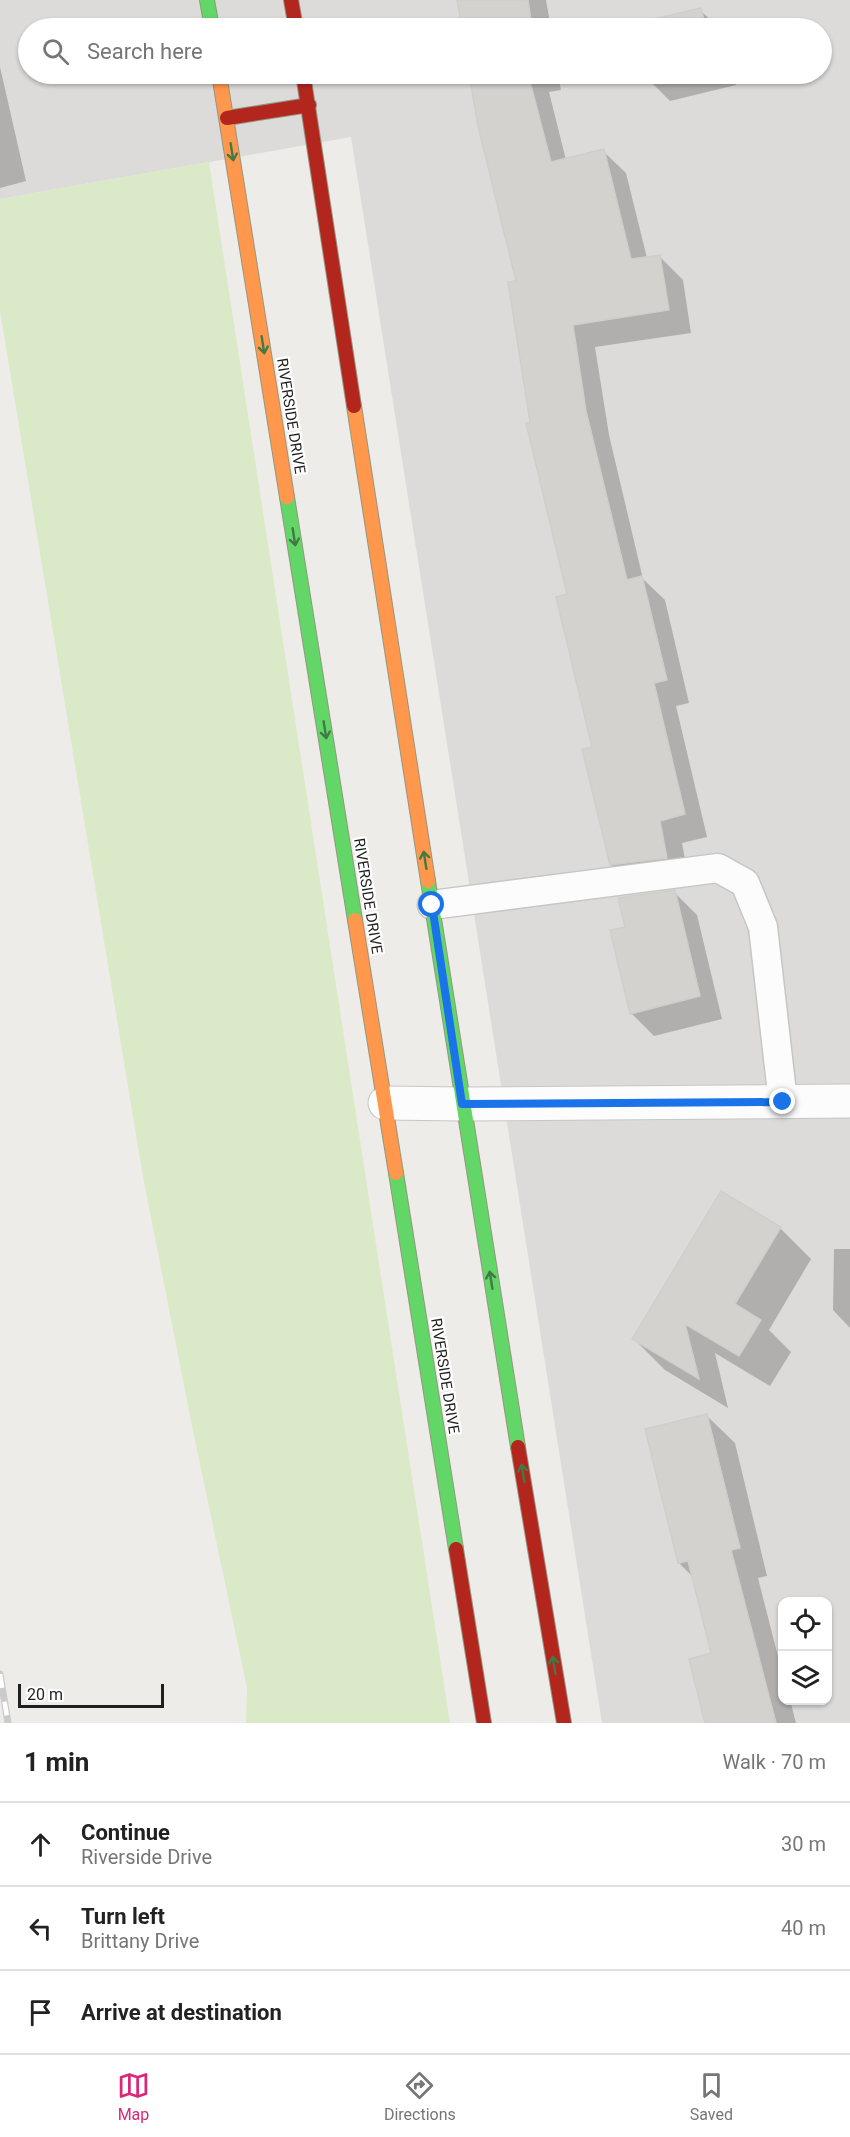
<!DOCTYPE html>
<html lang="en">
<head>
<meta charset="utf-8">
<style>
  :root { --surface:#fff; --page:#f6f6f6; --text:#222; --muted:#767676; --line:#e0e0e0; --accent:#db2777 }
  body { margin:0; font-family:Roboto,sans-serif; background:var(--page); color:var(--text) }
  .controls { position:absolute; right:18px; bottom:18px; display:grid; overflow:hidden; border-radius:12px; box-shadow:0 2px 4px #0004 }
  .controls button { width:54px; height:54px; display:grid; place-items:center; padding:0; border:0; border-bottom:2px solid var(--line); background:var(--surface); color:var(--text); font:30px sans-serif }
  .scale { position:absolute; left:18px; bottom:15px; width:146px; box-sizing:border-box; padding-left:6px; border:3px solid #1f1f1f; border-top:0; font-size:16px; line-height:21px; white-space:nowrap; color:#1f1f1f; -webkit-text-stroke:4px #fff; paint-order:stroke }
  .stop { position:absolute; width:18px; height:18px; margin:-14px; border:4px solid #1a73e8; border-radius:50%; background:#fff }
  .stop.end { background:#1a73e8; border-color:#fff; box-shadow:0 2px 6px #0008 }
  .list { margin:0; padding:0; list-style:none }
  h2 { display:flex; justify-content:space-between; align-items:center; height:78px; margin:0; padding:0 24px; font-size:26px }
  h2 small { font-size:20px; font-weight:400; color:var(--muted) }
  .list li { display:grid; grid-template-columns:39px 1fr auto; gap:18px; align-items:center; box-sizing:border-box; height:84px; padding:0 24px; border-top:2px solid var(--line) }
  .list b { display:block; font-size:22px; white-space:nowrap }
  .list p { margin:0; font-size:20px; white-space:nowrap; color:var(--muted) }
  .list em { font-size:20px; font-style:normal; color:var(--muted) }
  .icon { flex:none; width:33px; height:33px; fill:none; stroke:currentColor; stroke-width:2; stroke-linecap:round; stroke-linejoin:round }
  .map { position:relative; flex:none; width:850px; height:1723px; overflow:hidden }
  .search { position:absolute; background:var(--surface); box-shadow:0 2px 4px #0004; left:18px; right:18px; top:18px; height:66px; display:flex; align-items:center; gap:15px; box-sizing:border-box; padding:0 21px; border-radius:33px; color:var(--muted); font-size:22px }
  .sheet { height:330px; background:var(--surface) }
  nav { display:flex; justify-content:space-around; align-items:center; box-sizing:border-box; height:84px; border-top:2px solid var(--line); background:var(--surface); font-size:16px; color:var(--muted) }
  nav a { display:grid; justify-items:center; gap:3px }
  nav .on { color:var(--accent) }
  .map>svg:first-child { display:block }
  .residential { fill:#dddbd9; fill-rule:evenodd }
  .grass { fill:#daeac8 }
  .shadow { fill:#0003 }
  .building { fill:#d4d2cf; stroke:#d1cdca; stroke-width:1.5 }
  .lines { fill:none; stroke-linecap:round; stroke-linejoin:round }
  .lane-casing { stroke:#c6c6c4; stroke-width:31 }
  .street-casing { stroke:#c6c6c4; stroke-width:35 }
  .fast-casing { stroke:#959780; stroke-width:16 }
  .slow-casing { stroke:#959780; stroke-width:16 }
  .jam-casing { stroke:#959780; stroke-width:16 }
  .lane { stroke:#fcfcfc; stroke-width:28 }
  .street { stroke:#fcfcfc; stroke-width:33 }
  .fast { stroke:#63d668; stroke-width:14 }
  .slow { stroke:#ff974d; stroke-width:14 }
  .jam { stroke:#b3261e; stroke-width:14 }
  .rail-casing { stroke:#cbcbca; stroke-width:7 }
  .rail { stroke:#fff; stroke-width:4.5; stroke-dasharray:14; stroke-linecap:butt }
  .oneway { stroke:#417a44 }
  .route { stroke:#1a73e8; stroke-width:8 }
  .labels { text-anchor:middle; stroke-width:4.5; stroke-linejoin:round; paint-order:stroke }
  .street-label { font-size:15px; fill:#1f1f1f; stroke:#fff }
</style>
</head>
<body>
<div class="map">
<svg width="850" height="1723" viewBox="0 0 850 1723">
  <rect width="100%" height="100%" fill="#eeece8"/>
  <!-- residential -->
  <path class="residential" d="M 0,0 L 850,0 L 850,1723 L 602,1723 L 351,137 L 0,199 ZM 28,28 L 822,28 L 822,74 L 28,74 ZM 782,1602 L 828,1602 L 828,1700 L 782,1700 Z"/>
  <!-- grass -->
  <path class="grass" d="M 209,162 L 450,1723 L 246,1723 L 247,1688 L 192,1426 L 143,1177 L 0,311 L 0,199 Z"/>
  <!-- shadow -->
  <path class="shadow" d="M 459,0 L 546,0 L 551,28 L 464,28 Z
    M 700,10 L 719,28 L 635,28 L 634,25 Z
    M 0,67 L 26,181 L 0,188 Z
    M 471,74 L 558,74 L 561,90 L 549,92 L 566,160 L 603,151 L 626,173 L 647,258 L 660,257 L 683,280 L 691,333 L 595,347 L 609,435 L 643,579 L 665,600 L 689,703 L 676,706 L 707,837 L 682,843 L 689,880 L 634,888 L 611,865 L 569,595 L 532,423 L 518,282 L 479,125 Z
    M 646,74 L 733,74 L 736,85 L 670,101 L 647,78 Z
    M 674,892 L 697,915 L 722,1019 L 654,1036 L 631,1013 L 627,928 Z
    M 780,1228 L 811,1259 L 769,1330 L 791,1352 L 770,1386 L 715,1353 L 728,1408 L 665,1370 L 633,1338 Z
    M 834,1249 L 850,1249 L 850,1328 L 833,1310 Z
    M 707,1416 L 735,1443 L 767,1576 L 758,1578 L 782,1672 L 782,1700 L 790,1700 L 796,1723 L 706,1723 L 713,1655 L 693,1577 L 679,1563 Z"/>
  <!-- building -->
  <path class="building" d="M 457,0 L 528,0 L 532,28 L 462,28 Z
    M 701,8 L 706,28 L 633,28 L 632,24 Z
    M 469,74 L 528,74 L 551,162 L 604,149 L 631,259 L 660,255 L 669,310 L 573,325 L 586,411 L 627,580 L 642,576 L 667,680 L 654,683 L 685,814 L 660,821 L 667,858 L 610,865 L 582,749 L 592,747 L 556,597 L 567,594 L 526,423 L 530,422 L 508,282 L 516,281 L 478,126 Z
    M 675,890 L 700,996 L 630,1014 L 610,930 L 625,927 L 618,898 Z
    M 721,1191 L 781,1227 L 735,1304 L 761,1320 L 739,1356 L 685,1324 L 699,1379 L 632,1339 Z
    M 707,1414 L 740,1548 L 731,1550 L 776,1723 L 705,1723 L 689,1659 L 711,1653 L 688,1561 L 678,1563 L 645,1429 Z"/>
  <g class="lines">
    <defs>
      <path id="lane" d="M 432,905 L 718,868 L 745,883 L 763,927 L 783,1102"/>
      <path id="street" d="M 385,1103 L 462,1104 L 850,1101"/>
      <path id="fast" d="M 207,0 L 212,28
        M 287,497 L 355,920
        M 428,881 L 518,1447
        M 396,1173 L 456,1549"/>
      <path id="slow" d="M 219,74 L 287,497
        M 354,406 L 428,881
        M 355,920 L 396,1173"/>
      <path id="jam" d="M 291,0 L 296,28
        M 303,74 L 354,406
        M 227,118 L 309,105
        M 518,1447 L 564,1723
        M 456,1549 L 484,1723"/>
    </defs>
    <!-- lane casing -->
    <use href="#lane" class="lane-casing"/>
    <!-- street casing -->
    <use href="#street" class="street-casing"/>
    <!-- fast casing -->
    <use href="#fast" class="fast-casing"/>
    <!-- slow casing -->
    <use href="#slow" class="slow-casing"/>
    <!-- jam casing -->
    <use href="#jam" class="jam-casing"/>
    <!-- lane -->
    <use href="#lane" class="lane"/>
    <!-- street -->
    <use href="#street" class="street"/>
    <!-- fast -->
    <use href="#fast" class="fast"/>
    <!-- slow -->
    <use href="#slow" class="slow"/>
    <!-- jam -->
    <use href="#jam" class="jam"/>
    <defs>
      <path id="rail" d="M 0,1674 L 8,1723"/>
    </defs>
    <!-- rail casing -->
    <use href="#rail" class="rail-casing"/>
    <!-- rail -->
    <use href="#rail" class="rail"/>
  </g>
  <!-- one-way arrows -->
  <defs><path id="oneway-shaft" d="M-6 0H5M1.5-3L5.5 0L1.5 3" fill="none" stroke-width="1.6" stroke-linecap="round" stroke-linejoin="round" transform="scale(1.5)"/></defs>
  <g class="oneway">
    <use href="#oneway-shaft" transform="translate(232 152) rotate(81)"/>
    <use href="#oneway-shaft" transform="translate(263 345) rotate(81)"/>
    <use href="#oneway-shaft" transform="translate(294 537) rotate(81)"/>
    <use href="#oneway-shaft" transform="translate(325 730) rotate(81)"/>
    <use href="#oneway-shaft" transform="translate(425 860) rotate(-99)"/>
    <use href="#oneway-shaft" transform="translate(491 1280) rotate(-99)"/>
    <use href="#oneway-shaft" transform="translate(523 1473) rotate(-99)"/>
    <use href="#oneway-shaft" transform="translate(554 1665) rotate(-99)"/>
  </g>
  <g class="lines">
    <!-- route -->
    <path class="route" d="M 432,905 L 462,1104 L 783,1102"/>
  </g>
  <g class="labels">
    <!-- street labels -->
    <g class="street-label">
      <text transform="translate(291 416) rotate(81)" y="5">RIVERSIDE DRIVE</text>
      <text transform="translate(368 896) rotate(81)" y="5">RIVERSIDE DRIVE</text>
      <text transform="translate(445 1376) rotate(81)" y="5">RIVERSIDE DRIVE</text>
    </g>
  </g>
</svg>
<div class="controls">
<button><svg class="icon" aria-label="locate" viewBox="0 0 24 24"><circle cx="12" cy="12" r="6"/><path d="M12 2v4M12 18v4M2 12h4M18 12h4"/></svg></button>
<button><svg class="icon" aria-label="layers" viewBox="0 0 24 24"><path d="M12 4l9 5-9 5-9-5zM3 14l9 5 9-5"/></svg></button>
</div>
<div class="scale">20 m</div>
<div class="stop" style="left:432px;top:905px"></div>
<div class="stop end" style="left:783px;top:1102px"></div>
<div class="search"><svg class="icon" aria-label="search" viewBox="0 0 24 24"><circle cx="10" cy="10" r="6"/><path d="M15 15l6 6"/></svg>Search here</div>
</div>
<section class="sheet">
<h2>1 min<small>Walk · 70 m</small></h2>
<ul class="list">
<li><svg class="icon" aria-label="ahead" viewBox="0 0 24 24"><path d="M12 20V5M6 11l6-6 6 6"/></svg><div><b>Continue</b><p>Riverside Drive</p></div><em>30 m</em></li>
<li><svg class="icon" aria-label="left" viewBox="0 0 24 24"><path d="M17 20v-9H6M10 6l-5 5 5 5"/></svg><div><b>Turn left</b><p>Brittany Drive</p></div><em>40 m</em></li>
<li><svg class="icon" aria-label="arrive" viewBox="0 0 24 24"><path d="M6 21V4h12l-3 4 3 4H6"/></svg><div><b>Arrive at destination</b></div></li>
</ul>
</section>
<nav>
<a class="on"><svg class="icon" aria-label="map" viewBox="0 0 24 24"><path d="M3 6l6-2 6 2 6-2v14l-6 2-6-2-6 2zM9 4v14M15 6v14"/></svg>Map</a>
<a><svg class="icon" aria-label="directions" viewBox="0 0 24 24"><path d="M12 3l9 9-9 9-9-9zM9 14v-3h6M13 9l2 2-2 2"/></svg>Directions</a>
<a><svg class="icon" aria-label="saved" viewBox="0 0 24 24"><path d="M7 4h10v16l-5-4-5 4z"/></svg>Saved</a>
</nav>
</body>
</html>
